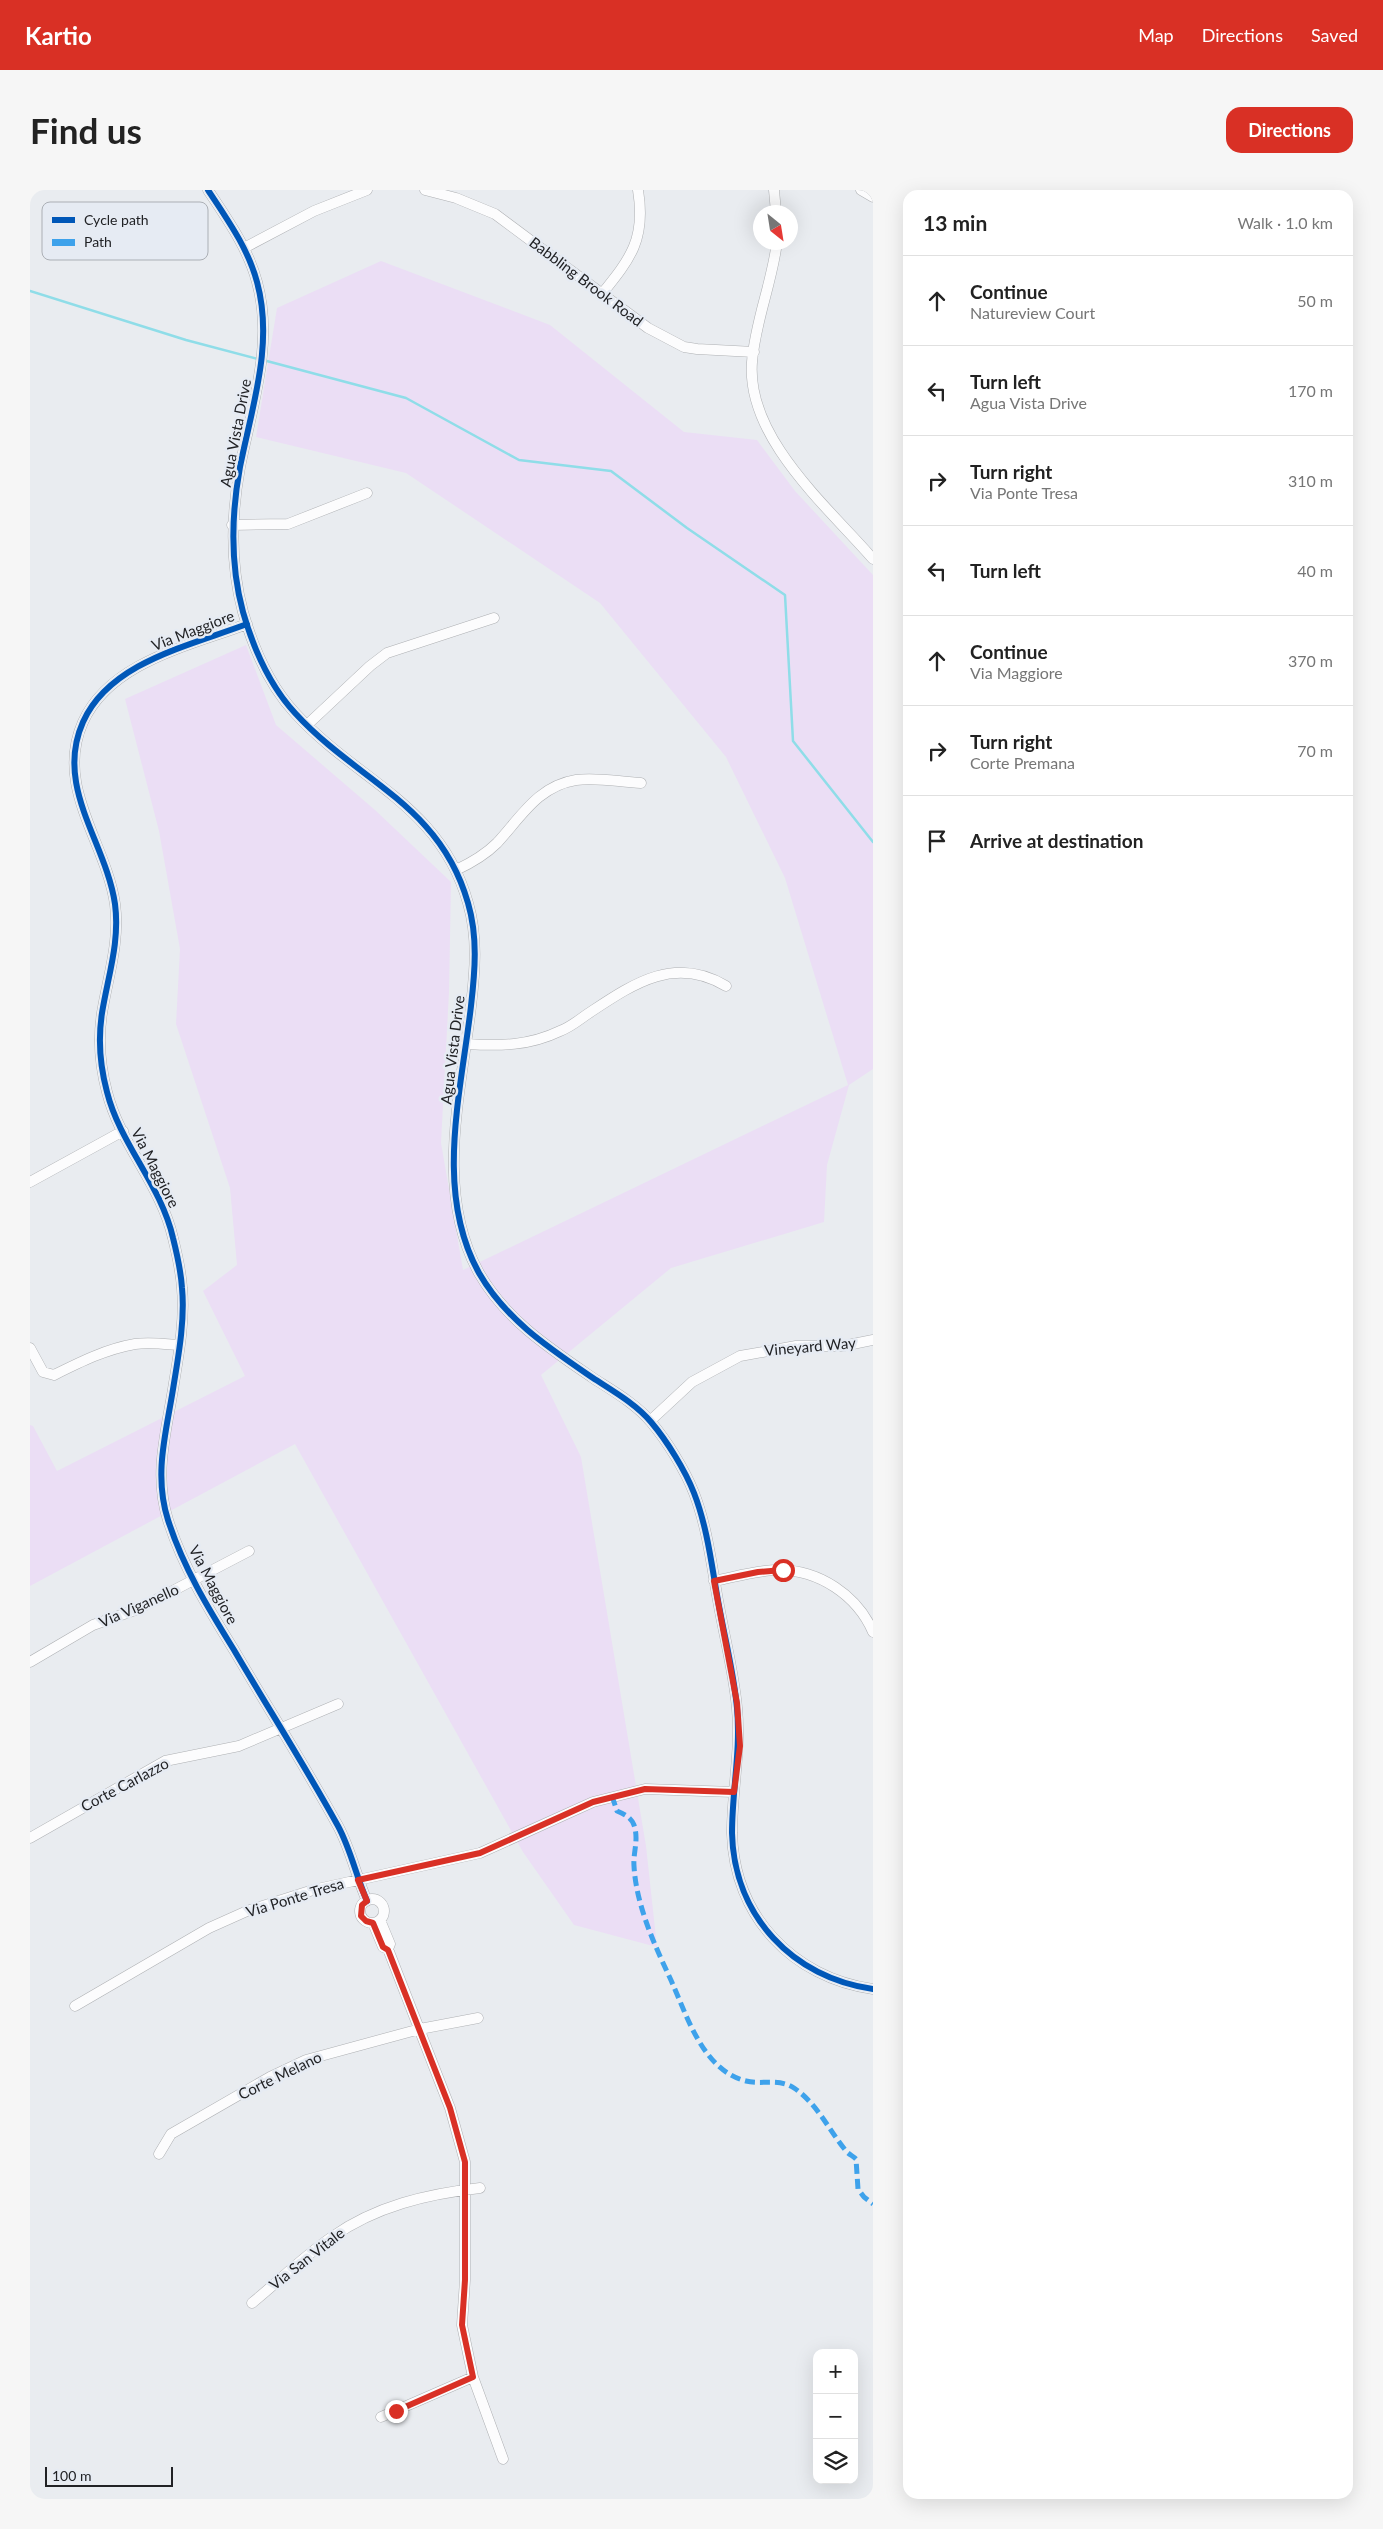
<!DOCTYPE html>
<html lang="en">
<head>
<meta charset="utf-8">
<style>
  :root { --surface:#fff; --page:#f6f6f6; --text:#222; --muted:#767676; --line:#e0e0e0; --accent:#d93025 }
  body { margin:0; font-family:Lato,sans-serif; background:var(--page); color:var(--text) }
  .controls { position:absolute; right:15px; bottom:15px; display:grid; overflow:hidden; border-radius:10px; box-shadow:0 5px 20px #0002 }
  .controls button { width:45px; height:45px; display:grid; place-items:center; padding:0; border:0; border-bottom:1px solid var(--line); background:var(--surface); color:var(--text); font:25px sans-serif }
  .compass { position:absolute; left:723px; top:15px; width:45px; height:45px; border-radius:50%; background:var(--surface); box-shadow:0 5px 20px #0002; rotate:150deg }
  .scale { position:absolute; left:15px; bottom:12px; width:128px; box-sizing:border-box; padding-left:5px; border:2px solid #212225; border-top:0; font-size:14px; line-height:18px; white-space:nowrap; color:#212225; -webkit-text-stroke:4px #e6ebf3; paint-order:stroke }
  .stop { position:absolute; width:15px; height:15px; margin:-11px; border:4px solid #d93025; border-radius:50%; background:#fff }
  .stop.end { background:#d93025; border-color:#fff; box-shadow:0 1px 5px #0008 }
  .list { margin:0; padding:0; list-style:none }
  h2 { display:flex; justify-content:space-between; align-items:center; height:65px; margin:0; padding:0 20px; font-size:21px }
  h2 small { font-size:16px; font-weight:400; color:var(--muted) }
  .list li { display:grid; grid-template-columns:32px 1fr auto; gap:15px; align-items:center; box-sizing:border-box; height:90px; padding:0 20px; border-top:1px solid var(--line) }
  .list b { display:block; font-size:19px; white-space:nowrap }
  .list p { margin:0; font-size:16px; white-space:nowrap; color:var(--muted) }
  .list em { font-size:16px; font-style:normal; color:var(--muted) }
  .icon { flex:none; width:28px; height:28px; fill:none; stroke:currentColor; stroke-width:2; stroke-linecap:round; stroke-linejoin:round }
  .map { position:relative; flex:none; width:843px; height:2309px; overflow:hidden; border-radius:15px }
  header { display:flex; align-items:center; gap:30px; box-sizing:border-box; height:70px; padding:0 25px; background:var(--accent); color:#fff }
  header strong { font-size:24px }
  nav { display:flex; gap:28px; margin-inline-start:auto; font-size:18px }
  .intro { display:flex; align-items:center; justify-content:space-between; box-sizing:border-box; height:120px; padding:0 30px }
  h1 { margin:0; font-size:35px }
  .button { padding:12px 22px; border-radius:15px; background:var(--accent); color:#fff; font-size:18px; font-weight:700 }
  main { display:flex; gap:30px; padding:0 30px }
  aside { flex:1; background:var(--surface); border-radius:15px; box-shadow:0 5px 20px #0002 }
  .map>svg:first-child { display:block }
  .green { fill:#ebdef5 }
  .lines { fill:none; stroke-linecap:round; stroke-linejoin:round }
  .stream { stroke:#8fdde8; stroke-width:2.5 }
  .minor-casing { stroke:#aeb0b3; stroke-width:11 }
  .minor { stroke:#fcfcfd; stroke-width:10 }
  .quiet { stroke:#3ea2eb; stroke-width:5; stroke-dasharray:10 5; stroke-linecap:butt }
  .cycleway-casing { stroke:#e6ebf3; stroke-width:9 }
  .cycleway { stroke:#0057b8; stroke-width:6 }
  .route { stroke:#d93025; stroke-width:6 }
  .labels { text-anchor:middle; stroke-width:5; stroke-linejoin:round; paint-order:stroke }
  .street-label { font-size:15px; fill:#212225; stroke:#e6ebf3 }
  .key { fill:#e6ebf3; stroke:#abafb5; stroke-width:1 }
  .key-label { font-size:14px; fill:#212225 }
</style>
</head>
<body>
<header>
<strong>Kartio</strong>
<nav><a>Map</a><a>Directions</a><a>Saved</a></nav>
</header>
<div class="intro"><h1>Find us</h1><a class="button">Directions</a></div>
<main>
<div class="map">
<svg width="843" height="2309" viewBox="0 0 843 2309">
  <rect width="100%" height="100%" fill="#e9ecf0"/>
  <!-- green -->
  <path class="green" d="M 351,71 L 520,135 L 654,242 L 727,250 L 765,301 L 843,385 L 843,879 L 819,895 L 797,975 L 794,1032 L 641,1078 L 511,1185 L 551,1267 L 616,1656 L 627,1757 L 544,1735 L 493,1662 L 265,1254 L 0,1396 L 0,1235 L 3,1236 L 27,1281 L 215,1186 L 173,1101 L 207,1075 L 200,998 L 146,834 L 150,759 L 129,641 L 95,509 L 216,455 L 246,535 L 345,620 L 421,692 L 419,802 L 411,953 L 433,1080 L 818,895 L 755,688 L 696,567 L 570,413 L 376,283 L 226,247 L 247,118 Z"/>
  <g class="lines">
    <!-- stream -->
    <path class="stream" d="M 0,101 L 156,150 L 228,169
      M 233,170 L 376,208 L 489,270 L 581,281 L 657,338 L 755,405 L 763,551 L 843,652"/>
    <defs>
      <path id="minor" d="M 178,0 C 197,29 218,58 227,92 C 244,154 222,216 210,277 C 201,326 200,374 213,422 C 223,457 240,496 265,523 C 328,592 410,614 438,713 C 448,747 445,781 441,816 C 431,903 404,1002 449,1083 C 476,1130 519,1158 563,1188 C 583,1201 606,1214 621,1232 C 637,1251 655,1280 664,1303 C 678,1339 682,1379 689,1416 C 695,1449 704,1484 707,1518 C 711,1560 702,1601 702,1643 C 704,1726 763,1788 843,1799
        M 395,0 L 426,8 L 465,24 L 618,138 L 654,157 L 667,159 L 724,162
        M 744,0 L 746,22
        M 831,0 L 843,7
        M 747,52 C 742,93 725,132 722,172 C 716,248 798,317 843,369
        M 214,58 L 284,21 L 337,0
        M 571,105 C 601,68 616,49 608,0
        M 202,335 L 258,334 L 337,303
        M 217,434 C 159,456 80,472 53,532 C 24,597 76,652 85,714 C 90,752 78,786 72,823 C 68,849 70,876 77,902 C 90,954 131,995 143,1048 C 147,1064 151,1082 152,1098 C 155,1128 149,1163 144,1193 C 137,1240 123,1283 138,1330 C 153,1377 178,1418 204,1460 C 238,1518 275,1576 308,1636 C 321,1660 326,1686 337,1711
        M 277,535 L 340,476 L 357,463 L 464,428
        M 426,680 C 441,673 455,665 467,653 C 491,627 508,596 546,590 C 567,587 589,592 611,593
        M 437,854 C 470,856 499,856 530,841 C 541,837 550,829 559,823 C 603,794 644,765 696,796
        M 0,992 L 93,941
        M 0,1158 L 13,1182 L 24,1185 C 50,1172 76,1159 105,1154 C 119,1152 135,1154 149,1155
        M 620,1231 L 662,1192 L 710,1166 L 766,1156 L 813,1156 L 843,1150
        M 684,1391 C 705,1387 727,1380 749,1380 C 789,1380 827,1405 843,1442
        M 0,1472 L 63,1435 L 108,1419 L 219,1361
        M 0,1648 L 135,1571 L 209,1556 L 308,1514
        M330 1721a12 12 0 1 1 24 0a12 12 0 1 1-24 0Z
        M 343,1733 L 353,1757 L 358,1759 L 360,1754 L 350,1730
        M 358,1759 L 420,1918 L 435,1972 L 435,2090 L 432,2135 L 443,2187 L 473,2269
        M 45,1816 L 179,1738 L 217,1721 L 283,1700 L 450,1663 L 563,1612 L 615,1599 L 704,1602
        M 129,1964 L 141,1944 L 240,1887 L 276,1870 L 390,1839 L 448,1828
        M 222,2113 C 249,2091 274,2066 302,2047 C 346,2016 397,2004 450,1998
        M 351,2227 L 443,2187"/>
    </defs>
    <!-- minor casing -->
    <use href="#minor" class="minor-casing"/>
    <!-- minor -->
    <use href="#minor" class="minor"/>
    <!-- quiet -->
    <path class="quiet" d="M 582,1606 L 587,1621 C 594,1624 601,1627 604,1635 C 609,1650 603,1662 604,1676 C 606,1714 624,1754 640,1788 C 657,1825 672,1880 716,1891 C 732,1895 749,1888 764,1898 C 788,1914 799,1941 817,1962 C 820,1965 823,1966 826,1969 L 828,1999 L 834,2007 L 843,2014"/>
    <defs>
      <path id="cycleway" d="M 178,0 C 197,29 218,58 227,92 C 244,154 222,216 210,277 C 201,326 200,374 213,422 C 223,457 240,496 265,523 C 328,592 410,614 438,713 C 448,747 445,781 441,816 C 431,903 404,1002 449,1083 C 476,1130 519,1158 563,1188 C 583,1201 606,1214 621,1232 C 637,1251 655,1280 664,1303 C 678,1339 682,1379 689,1416 C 695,1449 704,1484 707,1518 C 711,1560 702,1601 702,1643 C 704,1726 763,1788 843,1799
        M 217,434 C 159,456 80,472 53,532 C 24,597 76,652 85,714 C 90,752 78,786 72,823 C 68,849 70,876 77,902 C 90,954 131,995 143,1048 C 147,1064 151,1082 152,1098 C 155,1128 149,1163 144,1193 C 137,1240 123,1283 138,1330 C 153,1377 178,1418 204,1460 C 238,1518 275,1576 308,1636 C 321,1660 326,1686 337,1711"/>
    </defs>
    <!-- cycleway casing -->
    <use href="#cycleway" class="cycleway-casing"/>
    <!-- cycleway -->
    <use href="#cycleway" class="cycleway"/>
  </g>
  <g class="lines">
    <!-- route -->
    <path class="route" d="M 366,2221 L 443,2187 L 432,2135 L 435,2090 L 435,1972 L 420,1918 L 358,1760 L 353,1757 L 343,1733 L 336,1731 L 331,1726 L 332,1715 L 337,1711 L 328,1690 L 450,1663 L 563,1612 L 615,1599 L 704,1602 L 710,1556 L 707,1513 L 684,1391 L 728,1382 L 753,1380"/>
  </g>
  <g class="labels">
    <!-- street labels -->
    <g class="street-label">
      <text transform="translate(556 92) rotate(37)" y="5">Babbling Brook Road</text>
      <text transform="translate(206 243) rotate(-79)" y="5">Agua Vista Drive</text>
      <text transform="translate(163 441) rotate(-21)" y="5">Via Maggiore</text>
      <text transform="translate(423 860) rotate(-83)" y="5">Agua Vista Drive</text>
      <text transform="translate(125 978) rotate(63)" y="5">Via Maggiore</text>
      <text transform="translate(780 1157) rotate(-5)" y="5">Vineyard Way</text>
      <text transform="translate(183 1395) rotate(62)" y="5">Via Maggiore</text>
      <text transform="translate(109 1416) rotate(-24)" y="5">Via Viganello</text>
      <text transform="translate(95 1595) rotate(-28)" y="5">Corte Carlazzo</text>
      <text transform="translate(265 1708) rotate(-17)" y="5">Via Ponte Tresa</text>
      <text transform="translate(250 1886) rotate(-26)" y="5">Corte Melano</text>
      <text transform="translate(277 2069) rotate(-38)" y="5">Via San Vitale</text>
    </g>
  </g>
  <!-- legend -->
  <rect x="12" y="12" width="166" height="58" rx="8" class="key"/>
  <rect x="22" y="27" width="23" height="6" fill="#0057b8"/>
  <rect x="22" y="49" width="23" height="7" fill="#3ea2eb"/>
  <g class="key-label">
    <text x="54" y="35">Cycle path</text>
    <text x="54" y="57">Path</text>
  </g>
</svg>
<div class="controls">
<button>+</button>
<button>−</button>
<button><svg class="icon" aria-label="layers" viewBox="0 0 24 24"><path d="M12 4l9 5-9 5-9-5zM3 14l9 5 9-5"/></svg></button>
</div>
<svg class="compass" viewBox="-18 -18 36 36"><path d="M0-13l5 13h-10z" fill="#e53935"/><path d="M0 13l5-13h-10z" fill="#767676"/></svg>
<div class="scale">100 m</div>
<div class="stop" style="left:753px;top:1380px"></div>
<div class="stop end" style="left:366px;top:2221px"></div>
</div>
<aside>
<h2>13 min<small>Walk · 1.0 km</small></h2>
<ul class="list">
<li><svg class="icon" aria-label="ahead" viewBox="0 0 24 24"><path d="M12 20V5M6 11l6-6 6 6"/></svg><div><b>Continue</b><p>Natureview Court</p></div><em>50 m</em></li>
<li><svg class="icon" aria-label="left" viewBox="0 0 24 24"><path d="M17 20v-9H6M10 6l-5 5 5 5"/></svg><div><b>Turn left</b><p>Agua Vista Drive</p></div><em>170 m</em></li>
<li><svg class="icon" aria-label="right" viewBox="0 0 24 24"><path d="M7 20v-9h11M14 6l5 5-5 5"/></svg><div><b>Turn right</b><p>Via Ponte Tresa</p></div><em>310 m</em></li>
<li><svg class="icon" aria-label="left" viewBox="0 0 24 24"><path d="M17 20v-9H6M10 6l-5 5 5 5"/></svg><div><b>Turn left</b></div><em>40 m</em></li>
<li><svg class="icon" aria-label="ahead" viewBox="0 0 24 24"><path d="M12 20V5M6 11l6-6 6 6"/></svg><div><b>Continue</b><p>Via Maggiore</p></div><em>370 m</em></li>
<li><svg class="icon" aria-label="right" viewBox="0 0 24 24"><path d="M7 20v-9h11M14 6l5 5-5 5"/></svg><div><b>Turn right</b><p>Corte Premana</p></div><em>70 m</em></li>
<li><svg class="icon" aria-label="arrive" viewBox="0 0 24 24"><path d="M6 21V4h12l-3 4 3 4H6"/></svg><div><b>Arrive at destination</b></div></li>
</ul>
</aside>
</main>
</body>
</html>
